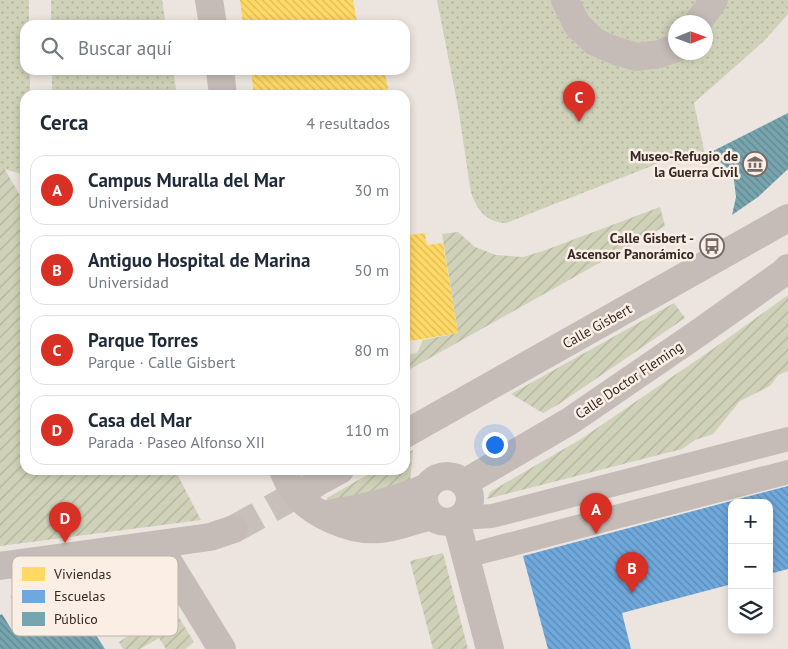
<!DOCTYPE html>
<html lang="es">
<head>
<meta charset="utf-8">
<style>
  :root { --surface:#fff; --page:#f6f6f7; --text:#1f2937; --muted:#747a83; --line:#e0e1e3; --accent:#d93025 }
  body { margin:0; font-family:"PT Sans",sans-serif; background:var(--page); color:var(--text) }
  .controls { position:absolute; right:15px; bottom:15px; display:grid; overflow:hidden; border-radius:10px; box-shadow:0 2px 8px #0003 }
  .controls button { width:45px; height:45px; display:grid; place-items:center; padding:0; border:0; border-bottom:1px solid var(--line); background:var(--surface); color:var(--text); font:25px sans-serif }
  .compass { position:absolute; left:668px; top:15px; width:45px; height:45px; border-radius:50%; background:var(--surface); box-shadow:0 2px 8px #0003; rotate:89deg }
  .you { position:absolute; left:494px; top:444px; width:18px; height:18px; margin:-12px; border:4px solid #fff; border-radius:50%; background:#1a73e8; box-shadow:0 0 0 8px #1a73e833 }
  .badge { display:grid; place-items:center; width:32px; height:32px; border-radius:50%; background:var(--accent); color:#fff; font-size:16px; font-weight:700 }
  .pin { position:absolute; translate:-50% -41px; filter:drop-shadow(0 1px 2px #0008) }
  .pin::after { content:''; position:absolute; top:26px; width:18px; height:15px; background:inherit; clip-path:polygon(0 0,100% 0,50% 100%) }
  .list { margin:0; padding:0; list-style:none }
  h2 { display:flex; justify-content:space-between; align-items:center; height:65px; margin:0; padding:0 20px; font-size:21px }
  h2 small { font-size:16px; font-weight:400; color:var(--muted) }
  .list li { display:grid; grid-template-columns:32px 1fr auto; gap:15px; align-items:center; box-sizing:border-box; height:70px; margin:0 10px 10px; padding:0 10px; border:1px solid var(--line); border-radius:15px }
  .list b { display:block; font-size:19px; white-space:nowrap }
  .list p { margin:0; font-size:16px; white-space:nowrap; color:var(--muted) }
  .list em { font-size:16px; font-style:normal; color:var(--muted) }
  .icon { flex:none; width:28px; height:28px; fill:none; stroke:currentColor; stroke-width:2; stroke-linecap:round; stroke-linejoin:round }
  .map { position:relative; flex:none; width:788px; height:649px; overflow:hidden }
  .search { position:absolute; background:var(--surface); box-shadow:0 2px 8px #0003; left:20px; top:20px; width:390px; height:55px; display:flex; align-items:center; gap:12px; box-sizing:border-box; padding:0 18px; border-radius:15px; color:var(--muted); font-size:19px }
  .panel { position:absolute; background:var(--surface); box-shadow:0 2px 8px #0003; left:20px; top:90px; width:390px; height:385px; border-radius:15px }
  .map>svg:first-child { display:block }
  .grass { fill:url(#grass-dots); fill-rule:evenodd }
  .garden { fill:url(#garden-furrows) }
  .homes { fill:url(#homes-back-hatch) }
  .schools { fill:url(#schools-back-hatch) }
  .public { fill:url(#public-back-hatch) }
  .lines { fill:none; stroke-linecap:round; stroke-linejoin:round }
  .tertiary-tunnel { stroke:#c7bfba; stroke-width:28; stroke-dasharray:28 14; stroke-linecap:butt }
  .pedestrian { stroke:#c5bcb7; stroke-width:24 }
  .minor { stroke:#c5bcb7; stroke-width:28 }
  .tertiary { stroke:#c5bcb7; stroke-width:28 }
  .labels { text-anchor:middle; stroke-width:5; stroke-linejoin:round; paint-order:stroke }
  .poi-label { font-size:14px; font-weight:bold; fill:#352926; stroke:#faeee5; text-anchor:end }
  .street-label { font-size:14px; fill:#352926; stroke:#faeee5 }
  .key { fill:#faeee5; stroke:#bfb3ac; stroke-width:1 }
  .key-label { font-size:14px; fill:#352926 }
</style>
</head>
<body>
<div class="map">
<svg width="788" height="649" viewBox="0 0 788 649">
  <defs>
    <pattern id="grass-dots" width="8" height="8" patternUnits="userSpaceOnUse" patternTransform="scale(1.25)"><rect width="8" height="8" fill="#cfd1b8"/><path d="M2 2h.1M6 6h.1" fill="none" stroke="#b2b39e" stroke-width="1.8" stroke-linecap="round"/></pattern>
    <pattern id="garden-furrows" width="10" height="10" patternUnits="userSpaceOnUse" patternTransform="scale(1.25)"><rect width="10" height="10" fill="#cfd1b8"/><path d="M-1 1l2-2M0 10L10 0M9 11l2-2" fill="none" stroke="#b2b39e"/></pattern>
    <pattern id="homes-back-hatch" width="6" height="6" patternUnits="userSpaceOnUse" patternTransform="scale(1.25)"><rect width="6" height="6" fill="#ffd966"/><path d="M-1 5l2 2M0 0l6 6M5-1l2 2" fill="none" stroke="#dbba58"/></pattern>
    <pattern id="schools-back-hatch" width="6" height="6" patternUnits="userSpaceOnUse" patternTransform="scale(1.25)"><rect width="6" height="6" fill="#6fa8dc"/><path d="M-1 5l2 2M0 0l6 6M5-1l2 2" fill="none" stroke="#5c89b2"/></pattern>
    <pattern id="public-back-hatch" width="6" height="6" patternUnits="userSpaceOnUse" patternTransform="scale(1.25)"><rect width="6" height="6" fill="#76a5af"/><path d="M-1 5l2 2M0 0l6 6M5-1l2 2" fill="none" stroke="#62868e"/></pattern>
  </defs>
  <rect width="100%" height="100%" fill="#ece4df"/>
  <!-- grass -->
  <path class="grass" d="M 0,0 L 29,0 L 29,25 L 25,25 L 25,70 L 30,70 L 30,95 L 25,95 L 25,175 L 4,169 L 0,161 Z
    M 51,0 L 162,0 L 166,25 L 51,25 Z
    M 437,0 L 788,0 L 788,14 L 765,40 L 694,103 L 705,155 L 682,154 L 506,223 C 486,222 478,211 471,193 L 458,107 ZM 676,22 L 706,22 L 706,52 L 676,52 Z
    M 52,70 L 173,70 L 177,95 L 52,95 Z"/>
  <!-- garden -->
  <path class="garden" d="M 0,161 L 25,204 L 25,470 L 175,470 L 201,520 L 0,546 Z
    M 660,207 L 665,226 L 405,372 L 405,355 L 417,353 L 423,340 L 458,333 L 442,234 L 458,232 L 475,247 L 496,255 L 523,257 L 543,251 Z
    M 788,295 L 788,371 L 778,375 L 770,386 L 740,401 L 713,434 L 695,440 L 682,449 L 487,499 L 490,492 L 581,439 L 710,351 Z
    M 674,303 L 685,318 L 559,404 L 543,413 L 511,394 Z
    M 413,450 L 410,482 L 394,488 L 329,502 L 327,498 L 376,470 L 405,470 L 405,454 Z
    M 443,553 L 468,649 L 433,649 L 410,561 Z
    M 54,589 L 61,601 L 27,622 L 10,596 Z
    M 173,608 L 194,642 L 185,649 L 166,649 L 159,638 L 140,649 L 123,649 L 119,642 Z"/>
  <!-- homes -->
  <path class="homes" d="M 240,0 L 353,0 L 357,23 L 370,21 L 372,25 L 306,25 L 301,19 L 291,21 L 290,25 L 243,25 Z
    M 251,70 L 384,70 L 388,88 L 386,95 L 254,95 Z
    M 405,225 L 408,235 L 425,233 L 427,245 L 443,243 L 458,333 L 405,342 Z"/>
  <!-- schools -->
  <path class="schools" d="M 788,486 L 788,569 L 769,574 L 769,503 L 732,503 L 732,584 L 622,613 L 631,649 L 548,649 L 523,556 Z"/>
  <!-- public -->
  <path class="public" d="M 788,113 L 788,169 L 758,197 L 732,215 L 736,197 L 734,180 L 726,167 L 719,161 L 705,155 Z
    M 72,598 L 105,649 L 0,649 L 0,615 L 2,614 L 15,635 Z"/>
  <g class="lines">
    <!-- tertiary-tunnel -->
    <path class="tertiary-tunnel" d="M 234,529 L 317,483"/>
    <!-- pedestrian -->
    <path class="pedestrian" d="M 459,518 L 492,516 L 788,439
      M 466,556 L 788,472"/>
    <!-- minor -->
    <path class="minor" d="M 209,0 L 213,25
      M 565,0 L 577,25 L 595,42 L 616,51 L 637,57 L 659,54 L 676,48
      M 698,22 L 714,0
      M 220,70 L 223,95
      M 283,470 C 286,477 289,485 294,491 C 310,514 351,532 379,529 C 396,528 414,520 431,516
      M424 499a23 23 0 1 1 46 0a23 23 0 1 1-46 0Z
      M 464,483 L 570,421 L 697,334 L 783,273 L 788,268
      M 325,514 C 361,509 394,502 427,487
      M 456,520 L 490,649
      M 158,545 L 222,649"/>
    <!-- tertiary -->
    <path class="tertiary" d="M 405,434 L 788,218
      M 318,482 L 340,470
      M 0,566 L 210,537 L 234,529"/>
  </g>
  <!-- icons -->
  <defs>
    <symbol id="museum-ring" viewBox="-11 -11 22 22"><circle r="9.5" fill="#faeee5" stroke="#756a67" stroke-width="1.5"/><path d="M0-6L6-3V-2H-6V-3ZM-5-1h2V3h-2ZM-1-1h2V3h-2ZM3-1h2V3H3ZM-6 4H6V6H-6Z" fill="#756a67"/></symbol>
    <symbol id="bus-ring" viewBox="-11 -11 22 22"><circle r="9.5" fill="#faeee5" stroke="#756a67" stroke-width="1.5"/><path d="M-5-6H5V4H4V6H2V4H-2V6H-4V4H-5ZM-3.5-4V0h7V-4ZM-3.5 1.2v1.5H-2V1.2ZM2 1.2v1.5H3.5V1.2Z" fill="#756a67"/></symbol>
  </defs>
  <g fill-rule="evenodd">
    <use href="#museum-ring" x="741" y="150" width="28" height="28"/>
    <use href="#bus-ring" x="698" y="232" width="28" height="28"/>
  </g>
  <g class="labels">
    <!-- poi labels -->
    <g class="poi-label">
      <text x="738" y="161">Museo-Refugio de<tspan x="738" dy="16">la Guerra Civil</tspan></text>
      <text x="694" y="243">Calle Gisbert -<tspan x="694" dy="16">Ascensor Panorámico</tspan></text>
    </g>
    <!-- street labels -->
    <g class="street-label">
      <text transform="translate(597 326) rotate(-29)" y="5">Calle Gisbert</text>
      <text transform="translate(629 380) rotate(-34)" y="5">Calle Doctor Fleming</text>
    </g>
  </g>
  <!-- legend -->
  <rect x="12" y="556" width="166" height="80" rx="8" class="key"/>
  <rect x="22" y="567" width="23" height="14" fill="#ffd966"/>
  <rect x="22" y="590" width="23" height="13" fill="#6fa8dc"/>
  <rect x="22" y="612" width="23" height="14" fill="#76a5af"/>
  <g class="key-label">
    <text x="54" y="579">Viviendas</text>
    <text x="54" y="601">Escuelas</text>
    <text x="54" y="624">Público</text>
  </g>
</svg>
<div class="controls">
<button>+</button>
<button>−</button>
<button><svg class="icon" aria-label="layers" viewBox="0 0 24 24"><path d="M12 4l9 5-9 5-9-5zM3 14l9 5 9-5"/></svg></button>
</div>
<svg class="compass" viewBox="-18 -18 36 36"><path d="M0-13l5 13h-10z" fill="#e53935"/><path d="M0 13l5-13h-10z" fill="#747a83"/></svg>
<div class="you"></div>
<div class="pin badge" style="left:596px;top:534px">A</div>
<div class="pin badge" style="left:632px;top:593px">B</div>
<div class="pin badge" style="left:579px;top:122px">C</div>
<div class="pin badge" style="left:65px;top:543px">D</div>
<div class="search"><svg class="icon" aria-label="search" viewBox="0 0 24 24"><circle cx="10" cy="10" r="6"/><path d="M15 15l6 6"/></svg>Buscar aquí</div>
<section class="panel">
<h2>Cerca<small>4 resultados</small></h2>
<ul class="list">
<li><span class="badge">A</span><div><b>Campus Muralla del Mar</b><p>Universidad</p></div><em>30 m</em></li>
<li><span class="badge">B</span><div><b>Antiguo Hospital de Marina</b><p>Universidad</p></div><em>50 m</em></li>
<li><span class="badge">C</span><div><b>Parque Torres</b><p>Parque · Calle Gisbert</p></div><em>80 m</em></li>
<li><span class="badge">D</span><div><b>Casa del Mar</b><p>Parada · Paseo Alfonso XII</p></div><em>110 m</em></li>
</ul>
</section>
</div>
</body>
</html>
